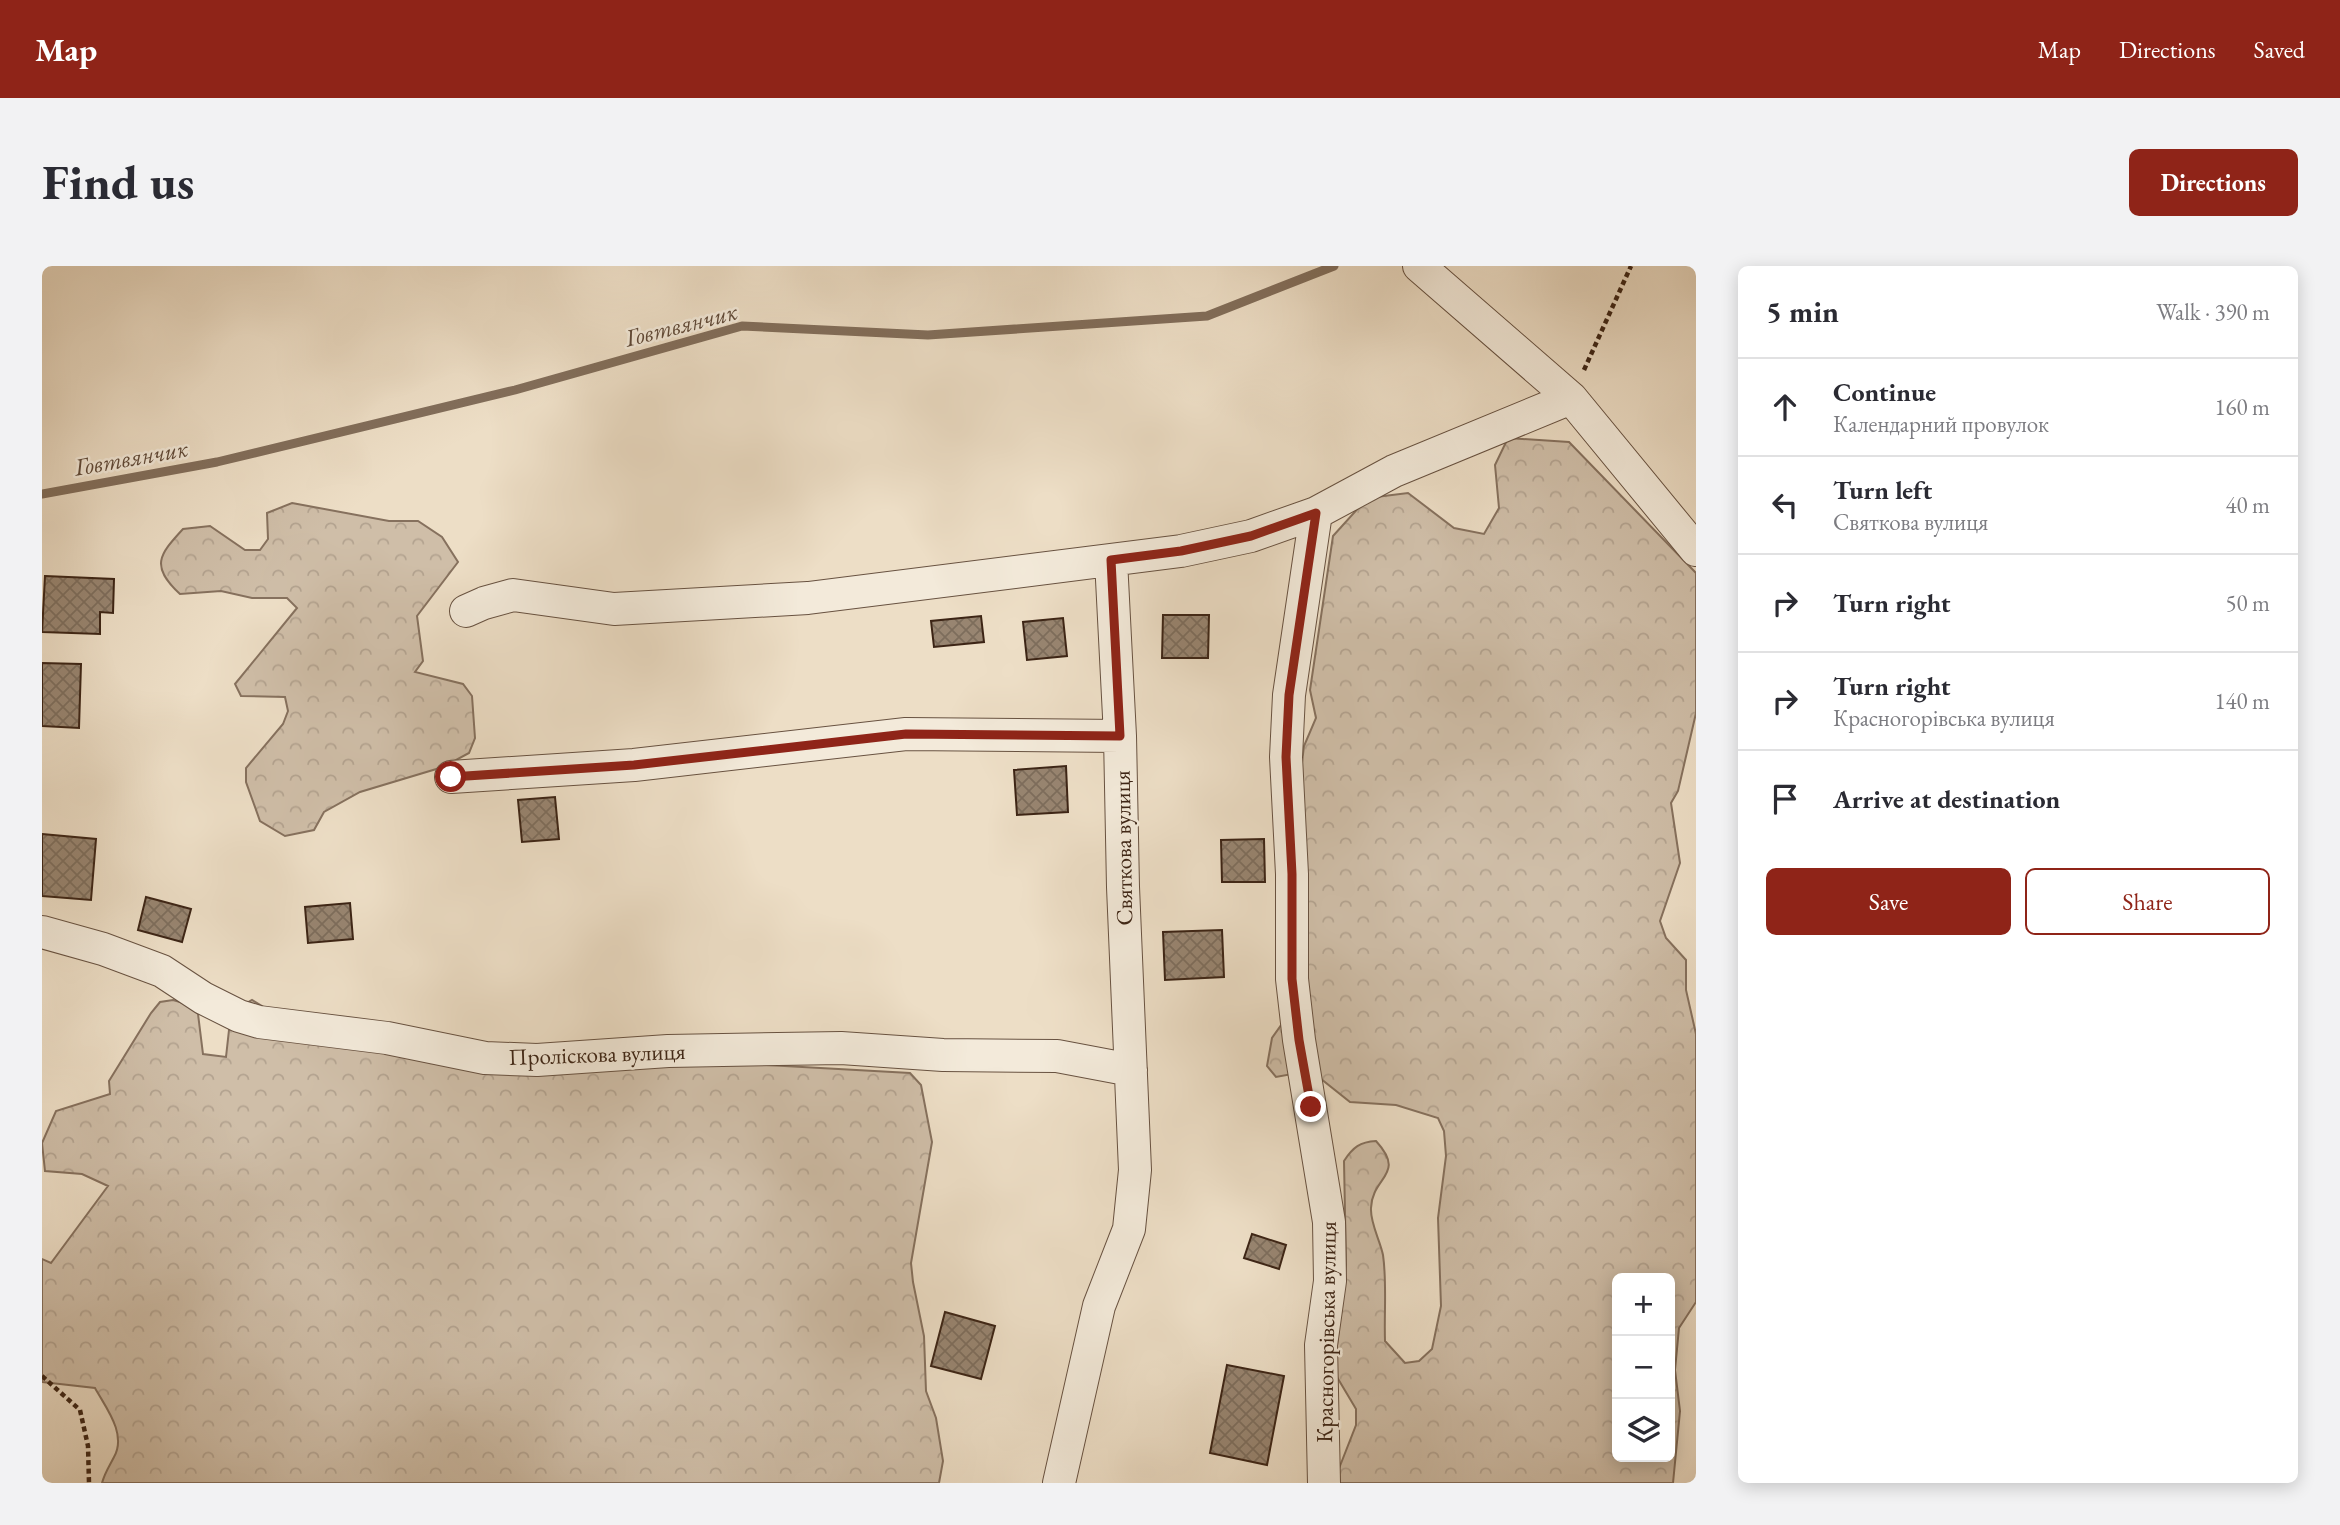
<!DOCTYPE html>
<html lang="en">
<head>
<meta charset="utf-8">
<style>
  :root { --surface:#fff; --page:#f2f2f3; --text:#2b2b33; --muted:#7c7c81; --line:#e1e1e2; --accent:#8f2418 }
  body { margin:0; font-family:"EB Garamond",serif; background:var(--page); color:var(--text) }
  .controls { position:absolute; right:21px; bottom:21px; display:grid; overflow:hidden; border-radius:10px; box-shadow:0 4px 18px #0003 }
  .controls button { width:63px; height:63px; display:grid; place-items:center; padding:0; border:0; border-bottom:2px solid var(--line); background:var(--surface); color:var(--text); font:35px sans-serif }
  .stop { position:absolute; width:21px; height:21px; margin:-16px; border:5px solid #8f2418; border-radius:50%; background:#fff }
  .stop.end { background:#8f2418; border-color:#fff; box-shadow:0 2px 7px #0008 }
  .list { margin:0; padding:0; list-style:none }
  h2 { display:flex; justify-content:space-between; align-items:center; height:91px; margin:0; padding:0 28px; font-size:30px }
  h2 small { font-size:23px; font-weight:400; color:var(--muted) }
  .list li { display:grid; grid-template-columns:46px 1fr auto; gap:21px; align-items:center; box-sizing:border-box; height:98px; padding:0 28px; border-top:2px solid var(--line) }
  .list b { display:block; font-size:26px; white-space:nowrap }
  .list p { margin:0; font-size:23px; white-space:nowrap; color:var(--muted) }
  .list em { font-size:23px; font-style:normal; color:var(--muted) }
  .actions { display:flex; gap:14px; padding:21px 28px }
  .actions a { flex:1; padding:16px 0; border:2px solid var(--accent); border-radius:10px; text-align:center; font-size:24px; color:var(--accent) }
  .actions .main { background:var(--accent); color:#fff }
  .icon { flex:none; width:38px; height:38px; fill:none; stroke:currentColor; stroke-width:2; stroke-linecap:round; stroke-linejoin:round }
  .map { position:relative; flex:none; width:1654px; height:1217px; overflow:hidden; border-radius:10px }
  header { display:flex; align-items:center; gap:42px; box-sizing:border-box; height:98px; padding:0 35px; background:var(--accent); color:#fff }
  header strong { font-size:33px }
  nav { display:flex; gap:38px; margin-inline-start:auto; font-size:24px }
  .intro { display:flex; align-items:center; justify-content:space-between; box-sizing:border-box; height:168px; padding:0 42px }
  h1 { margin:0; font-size:49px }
  .button { padding:18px 32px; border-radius:10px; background:var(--accent); color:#fff; font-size:24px; font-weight:700 }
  main { display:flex; gap:42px; padding:0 42px }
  aside { flex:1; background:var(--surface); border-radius:10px; box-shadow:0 4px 18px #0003 }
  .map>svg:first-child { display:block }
  .forest { fill:url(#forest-crowns); stroke:#86715e; stroke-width:2; fill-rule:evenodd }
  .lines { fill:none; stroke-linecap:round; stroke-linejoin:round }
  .stream { stroke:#826e5b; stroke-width:9 }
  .building { fill:url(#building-cross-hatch); stroke:#3c2415; stroke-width:2 }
  .street-casing { stroke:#685241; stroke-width:34 }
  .path { stroke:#3c2415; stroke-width:4.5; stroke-dasharray:5 3.5; stroke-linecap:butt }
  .street { stroke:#f3eada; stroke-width:32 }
  .route { stroke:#8f2418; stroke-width:9 }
  .labels { text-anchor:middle; stroke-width:5; stroke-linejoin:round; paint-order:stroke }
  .street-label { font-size:23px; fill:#3c2415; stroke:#f3eada }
  .water-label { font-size:24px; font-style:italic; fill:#5f4938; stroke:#f3eada }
</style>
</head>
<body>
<header>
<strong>Map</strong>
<nav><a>Map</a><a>Directions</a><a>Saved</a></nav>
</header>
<div class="intro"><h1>Find us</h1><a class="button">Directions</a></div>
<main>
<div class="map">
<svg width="1654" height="1217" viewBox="0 0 1654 1217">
  <defs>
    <pattern id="forest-crowns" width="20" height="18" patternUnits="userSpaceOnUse" patternTransform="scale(1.75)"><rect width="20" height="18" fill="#cfbea8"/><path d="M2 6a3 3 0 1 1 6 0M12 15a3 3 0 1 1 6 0" fill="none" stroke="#b3a390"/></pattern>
    <pattern id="building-cross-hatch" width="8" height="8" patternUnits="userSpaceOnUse" patternTransform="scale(1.75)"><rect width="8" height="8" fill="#988571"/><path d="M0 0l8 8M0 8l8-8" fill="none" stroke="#7d6d5c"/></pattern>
  </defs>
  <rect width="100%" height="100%" fill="#eddec6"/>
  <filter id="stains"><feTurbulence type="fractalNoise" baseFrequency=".00286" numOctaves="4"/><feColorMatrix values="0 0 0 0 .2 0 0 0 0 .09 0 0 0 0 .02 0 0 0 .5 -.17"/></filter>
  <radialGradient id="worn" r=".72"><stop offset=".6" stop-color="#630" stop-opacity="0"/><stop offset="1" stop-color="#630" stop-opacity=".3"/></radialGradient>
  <!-- forest -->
  <path class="forest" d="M 1466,172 L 1527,176 L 1654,307 L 1654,447 L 1636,525 L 1629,537 L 1638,597 L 1618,655 L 1624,672 L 1644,694 L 1644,724 L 1654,768 L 1654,1036 L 1637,1062 L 1633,1104 L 1638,1145 L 1631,1217 L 1282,1217 L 1296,1205 L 1314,1159 L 1314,1143 L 1292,1106 L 1304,999 L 1302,895 C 1311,881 1318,876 1334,875 C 1365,909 1330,910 1329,942 C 1328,957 1338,974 1341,989 C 1345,1016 1342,1047 1343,1075 L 1363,1097 L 1377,1095 L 1390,1083 L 1399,1040 L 1396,952 L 1404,890 L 1402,865 L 1396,852 L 1354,839 L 1308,836 L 1274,809 L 1261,806 L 1234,811 L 1225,800 L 1230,772 L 1261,728 L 1258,513 L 1262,480 L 1274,452 L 1268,424 L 1291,270 L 1320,238 L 1334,231 L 1366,227 L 1412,262 L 1442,268 L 1457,242 L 1453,199 ZM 1575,1012 L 1628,1012 L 1628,1191 L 1575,1191 Z
    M 250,237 L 347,255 L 376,255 L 400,271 L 416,296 L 375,350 L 381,395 L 373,406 L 421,418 L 430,430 L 433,472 L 427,487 L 401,501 L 318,526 L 282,546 L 272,564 L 243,570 L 218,555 L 204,516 L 204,502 L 241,458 L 246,445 L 243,431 L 199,430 L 193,418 L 255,342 L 245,332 L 210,332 L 179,325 L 138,328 C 108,300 117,289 141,263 L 168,260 L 203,284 L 218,284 L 226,273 L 225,247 Z
    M 131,734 L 145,738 L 156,748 L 161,788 L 184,791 L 189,746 L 210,734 L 259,764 L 617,793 L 868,807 L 879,819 L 890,876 L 869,997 L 871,1016 L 882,1070 L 884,1125 L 894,1152 L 901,1195 L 897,1217 L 60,1217 C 63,1206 67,1201 72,1191 C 85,1168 64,1142 53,1122 L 0,1116 L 0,993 L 9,997 L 66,920 L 40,908 L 3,905 L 0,877 L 14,845 L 68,828 L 67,815 L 109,747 L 118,736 Z"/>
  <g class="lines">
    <!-- stream -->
    <path class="stream" d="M 0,228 L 175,196 L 473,124 L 700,60 L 886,69 L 1165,50 L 1292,0"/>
  </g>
  <!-- building -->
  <path class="building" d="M 3,310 L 72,313 L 71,347 L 58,346 L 58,368 L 0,366 Z
    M 1121,349 L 1167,349 L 1166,392 L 1120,392 Z
    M 939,350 L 942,376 L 892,381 L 889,355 Z
    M 1021,352 L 1025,390 L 985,394 L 981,356 Z
    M 0,397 L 39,398 L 37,462 L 0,460 Z
    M 1024,500 L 1026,546 L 975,549 L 972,504 Z
    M 513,531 L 517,573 L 480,576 L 476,534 Z
    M 0,568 L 54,573 L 49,634 L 0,630 Z
    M 1222,573 L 1223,616 L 1180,616 L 1179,574 Z
    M 104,631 L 149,643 L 140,676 L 96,664 Z
    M 308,637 L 311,673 L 266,677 L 263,641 Z
    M 1180,664 L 1182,711 L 1123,714 L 1121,666 Z
    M 1210,968 L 1244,979 L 1237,1003 L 1202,992 Z
    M 903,1046 L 953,1060 L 939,1113 L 889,1100 Z
    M 1185,1099 L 1242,1110 L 1225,1199 L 1168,1187 Z"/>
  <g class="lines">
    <defs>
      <path id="street" d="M 1377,0 L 1529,132 L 1654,284
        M 1274,247 L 1247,429 L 1244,491 L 1250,608 L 1250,713 L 1257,774 L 1287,956 L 1288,1015 L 1279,1079 L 1282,1217
        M 424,345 L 442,337 L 471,329 L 572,343 L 766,332 L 1139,285 L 1209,270 L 1274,247 L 1352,205 L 1529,132
        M 409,511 L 592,499 L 864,468 L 1078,470
        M 0,666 L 61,683 L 120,705 L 161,732 L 197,750 L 217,756 L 345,772 L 443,792 L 495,794 L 626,785 L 799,782 L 901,789 L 1015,790 L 1089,804
        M 1017,1217 L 1057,1040 L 1087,963 L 1093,904 L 1081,621 L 1078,470 L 1069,294"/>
    </defs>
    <!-- street casing -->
    <use href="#street" class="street-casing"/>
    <!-- path -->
    <path class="path" d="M 1542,104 L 1589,0
      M 0,1110 L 38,1144 L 46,1180 L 47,1217"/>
    <!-- street -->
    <use href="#street" class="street"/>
  </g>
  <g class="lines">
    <!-- route -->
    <path class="route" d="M 409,511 L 592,499 L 864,468 L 1078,470 L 1069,294 L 1139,285 L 1209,270 L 1274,247 L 1247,429 L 1244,491 L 1250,608 L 1250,713 L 1257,774 L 1269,841"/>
  </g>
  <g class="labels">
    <!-- street labels -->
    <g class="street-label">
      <text transform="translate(1081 582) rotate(-91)" y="8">Святкова вулиця</text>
      <text transform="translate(555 788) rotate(-2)" y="8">Проліскова вулиця</text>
      <text transform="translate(1284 1066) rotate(-89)" y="8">Красногорівська вулиця</text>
    </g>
    <!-- water labels -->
    <g class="water-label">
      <text transform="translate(639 59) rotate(-14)" y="8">Говтвянчик</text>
      <text transform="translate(89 192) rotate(-10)" y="8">Говтвянчик</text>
    </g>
  </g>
  <rect width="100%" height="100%" filter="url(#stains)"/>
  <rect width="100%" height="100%" fill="url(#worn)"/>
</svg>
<div class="controls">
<button>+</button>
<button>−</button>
<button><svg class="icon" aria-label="layers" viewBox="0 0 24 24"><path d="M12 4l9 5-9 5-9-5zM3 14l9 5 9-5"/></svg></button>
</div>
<div class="stop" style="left:409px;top:511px"></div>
<div class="stop end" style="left:1269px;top:841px"></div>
</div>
<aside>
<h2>5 min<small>Walk · 390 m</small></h2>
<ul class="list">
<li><svg class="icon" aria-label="ahead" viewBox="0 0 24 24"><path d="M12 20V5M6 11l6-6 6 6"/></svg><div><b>Continue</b><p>Календарний провулок</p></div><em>160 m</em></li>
<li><svg class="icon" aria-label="left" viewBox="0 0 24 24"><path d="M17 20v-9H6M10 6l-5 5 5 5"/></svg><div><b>Turn left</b><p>Святкова вулиця</p></div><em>40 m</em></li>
<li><svg class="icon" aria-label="right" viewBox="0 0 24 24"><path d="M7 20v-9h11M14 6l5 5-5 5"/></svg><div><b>Turn right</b></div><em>50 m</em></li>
<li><svg class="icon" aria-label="right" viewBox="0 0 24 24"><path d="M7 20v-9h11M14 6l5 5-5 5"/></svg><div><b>Turn right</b><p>Красногорівська вулиця</p></div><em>140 m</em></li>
<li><svg class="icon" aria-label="arrive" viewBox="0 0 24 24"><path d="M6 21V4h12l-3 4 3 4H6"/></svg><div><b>Arrive at destination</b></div></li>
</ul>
<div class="actions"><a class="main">Save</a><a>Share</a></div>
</aside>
</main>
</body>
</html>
